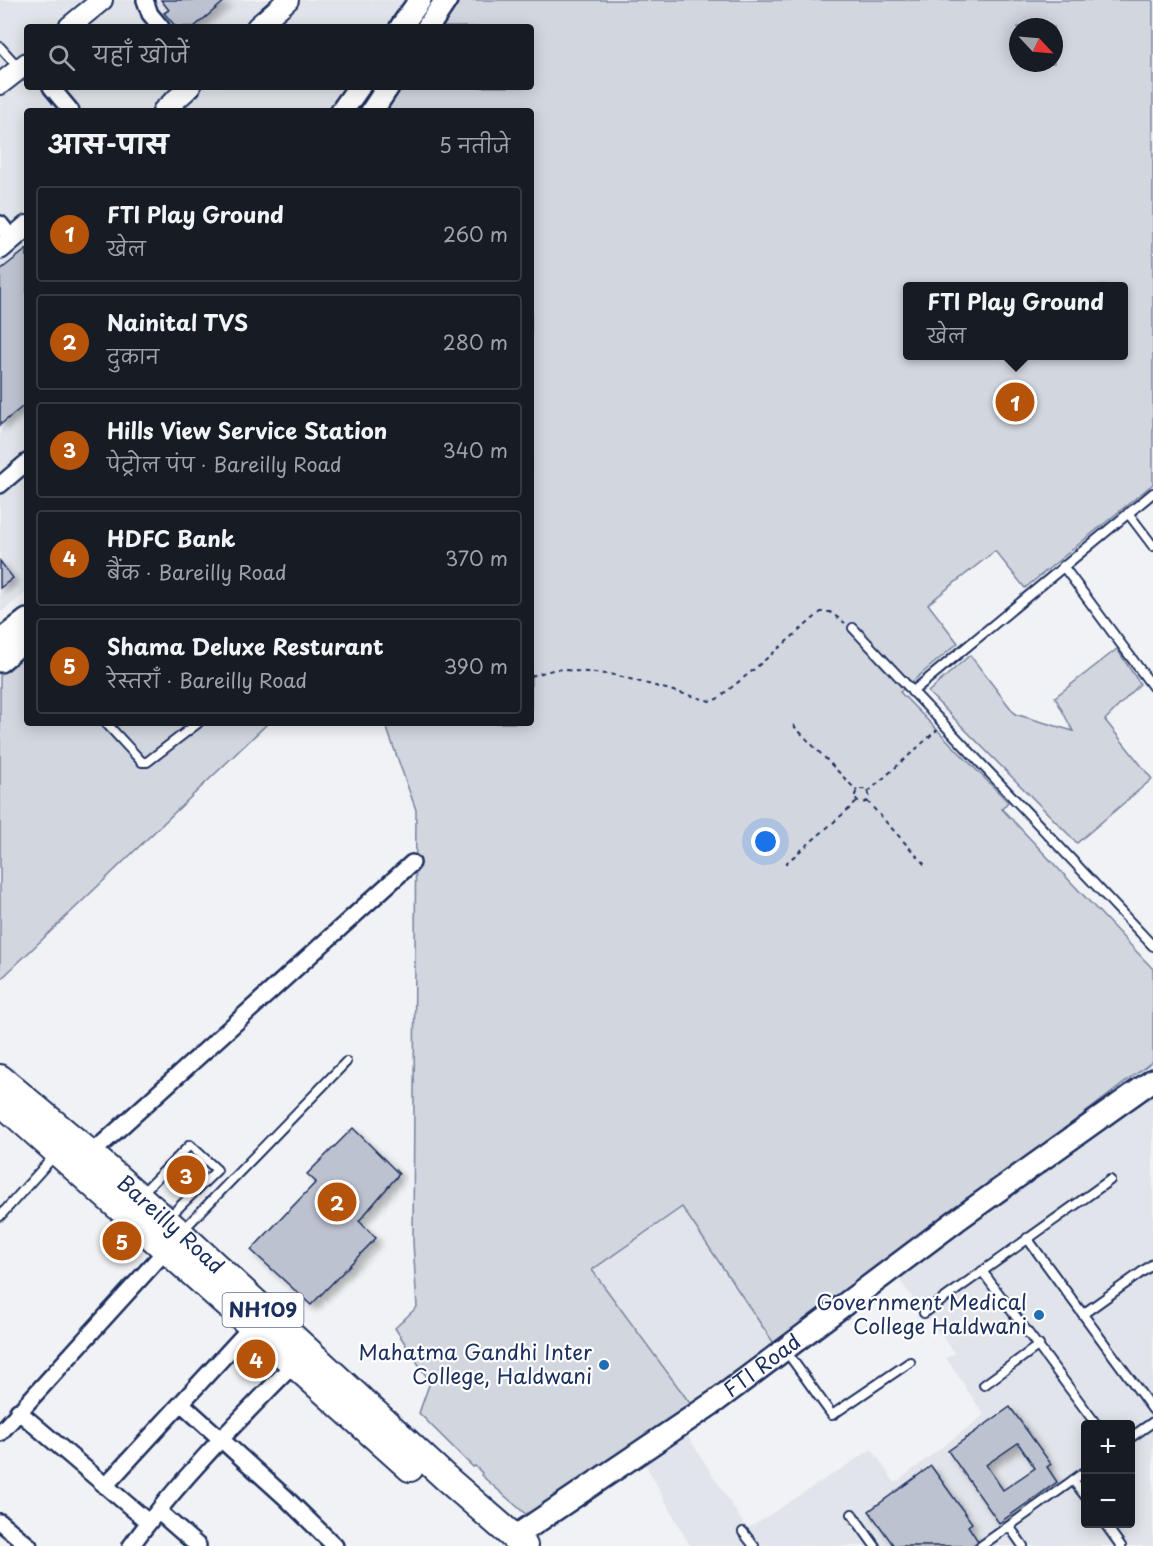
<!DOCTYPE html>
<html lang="hi">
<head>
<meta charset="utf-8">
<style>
  :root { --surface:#171b24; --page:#20242c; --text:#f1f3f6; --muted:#9ea1a6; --line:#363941; --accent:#b45309 }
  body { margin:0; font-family:"Playpen Sans","Playpen Sans Deva",sans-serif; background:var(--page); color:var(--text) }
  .controls { position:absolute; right:18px; bottom:18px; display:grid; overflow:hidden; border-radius:6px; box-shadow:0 3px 15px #0003 }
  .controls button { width:54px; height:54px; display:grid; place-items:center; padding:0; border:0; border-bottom:2px solid var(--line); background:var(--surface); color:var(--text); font:30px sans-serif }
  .compass { position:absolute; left:1009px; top:18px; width:54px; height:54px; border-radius:50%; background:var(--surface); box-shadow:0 3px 15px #0003; rotate:116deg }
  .you { position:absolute; left:766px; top:842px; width:21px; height:21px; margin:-15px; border:4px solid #fff; border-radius:50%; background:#1a73e8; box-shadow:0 0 0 9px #1a73e833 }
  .badge { display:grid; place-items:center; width:39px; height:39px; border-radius:50%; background:var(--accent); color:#fff; font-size:20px; font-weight:700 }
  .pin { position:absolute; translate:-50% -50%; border:3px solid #fff; box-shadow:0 2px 6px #0006 }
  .popup { position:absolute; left:903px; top:282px; width:225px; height:78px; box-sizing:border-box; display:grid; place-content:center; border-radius:6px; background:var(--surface); filter:drop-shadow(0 2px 4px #0005); font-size:20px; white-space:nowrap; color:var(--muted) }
  .popup b { font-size:22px; color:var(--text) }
  .popup::after { content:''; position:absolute; left:50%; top:100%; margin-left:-12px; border:12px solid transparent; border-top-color:var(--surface) }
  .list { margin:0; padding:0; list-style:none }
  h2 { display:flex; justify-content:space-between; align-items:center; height:78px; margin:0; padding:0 24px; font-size:26px }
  h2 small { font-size:20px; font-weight:400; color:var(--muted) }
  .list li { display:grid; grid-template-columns:39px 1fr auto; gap:18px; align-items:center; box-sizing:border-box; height:96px; margin:0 12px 12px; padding:0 12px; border:2px solid var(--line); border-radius:6px }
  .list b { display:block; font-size:22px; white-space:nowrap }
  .list p { margin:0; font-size:20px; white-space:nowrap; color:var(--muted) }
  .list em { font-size:20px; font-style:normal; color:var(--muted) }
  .icon { flex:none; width:33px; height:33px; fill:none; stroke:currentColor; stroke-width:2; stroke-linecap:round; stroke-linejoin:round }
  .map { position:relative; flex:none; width:1153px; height:1546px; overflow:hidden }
  .search { position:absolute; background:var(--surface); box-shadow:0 3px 15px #0003; left:24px; top:24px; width:510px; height:66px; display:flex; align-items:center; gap:15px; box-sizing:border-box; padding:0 21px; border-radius:6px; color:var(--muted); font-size:22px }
  .panel { position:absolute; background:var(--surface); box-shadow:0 3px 15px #0003; left:24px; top:108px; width:510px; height:618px; border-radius:6px }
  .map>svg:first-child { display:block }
  .built { fill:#e1e4ea; fill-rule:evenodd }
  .green { fill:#d2d6df; stroke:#76829e; stroke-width:1.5; fill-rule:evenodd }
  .building { fill:#bcc2d0; stroke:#1b2f5e; stroke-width:1.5; fill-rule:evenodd; filter:url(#shadow) }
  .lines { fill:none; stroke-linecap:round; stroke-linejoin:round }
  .service-casing { stroke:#1b2f5e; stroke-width:12 }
  .minor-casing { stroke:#1b2f5e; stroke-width:20 }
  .tertiary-casing { stroke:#1b2f5e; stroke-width:24 }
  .secondary-casing { stroke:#1b2f5e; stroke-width:26 }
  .trunk-casing { stroke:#1b2f5e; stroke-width:30 }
  .path { stroke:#1b2f5e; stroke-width:2; stroke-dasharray:4.5 4.5; stroke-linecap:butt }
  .service { stroke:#fff; stroke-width:8 }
  .minor { stroke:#fff; stroke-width:15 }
  .tertiary { stroke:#fff; stroke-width:20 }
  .secondary { stroke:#fff; stroke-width:21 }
  .trunk { stroke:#fff; stroke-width:26 }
  .poi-dot { fill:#1f6fb2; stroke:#fff; stroke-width:2 }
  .labels { text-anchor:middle; stroke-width:4.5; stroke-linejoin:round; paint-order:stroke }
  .shield { fill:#fff; stroke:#5f6d8e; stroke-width:1.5 }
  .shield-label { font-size:20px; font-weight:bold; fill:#1b2f5e }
  .street-label { font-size:21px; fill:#1b2f5e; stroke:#fff }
  .poi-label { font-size:21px; fill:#1b2f5e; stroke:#fff; text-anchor:end }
</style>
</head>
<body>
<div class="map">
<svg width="1153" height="1546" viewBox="0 0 1153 1546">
  <defs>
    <filter id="shadow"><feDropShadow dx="5" dy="5" stdDeviation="3" flood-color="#0004"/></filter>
  </defs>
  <rect width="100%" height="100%" fill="#f1f2f5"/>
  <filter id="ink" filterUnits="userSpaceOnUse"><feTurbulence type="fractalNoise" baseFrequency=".0167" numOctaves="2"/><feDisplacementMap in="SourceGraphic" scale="12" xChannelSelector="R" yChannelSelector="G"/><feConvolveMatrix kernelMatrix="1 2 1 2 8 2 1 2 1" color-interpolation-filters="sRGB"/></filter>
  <g filter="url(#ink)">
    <!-- built -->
    <path class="built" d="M 0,0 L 411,0 L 392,27 L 27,27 L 27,87 L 350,87 L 333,111 L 27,111 L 27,592 L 0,613 Z
      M 1153,1090 L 1153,1546 L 690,1546 L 644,1462 L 687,1435 L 747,1529 L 872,1449 L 895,1483 L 984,1415 L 946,1358 L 955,1353 L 896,1276 ZM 1086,1424 L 1130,1424 L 1130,1524 L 1086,1524 Z
      M 682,1207 L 777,1348 L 705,1402 L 481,1475 L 482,1473 L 475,1466 L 473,1467 L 419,1413 L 430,1382 Z"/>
    <!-- green -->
    <path class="green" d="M 454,0 L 1153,0 L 1153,484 L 1025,588 L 995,551 L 928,604 L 958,643 L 900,692 L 1008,802 L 1002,809 L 1153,969 L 1153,1061 L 777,1348 L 682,1207 L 592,1270 L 692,1406 L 529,1517 L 481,1475 L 482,1473 L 475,1466 L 473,1467 L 419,1413 L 430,1382 L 395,1328 L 417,1307 L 413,1242 L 416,810 L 385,723 L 531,723 L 531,111 L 379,111 L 395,87 L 531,87 L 531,27 L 435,27 ZM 1018,27 L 1054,27 L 1054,63 L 1018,63 ZM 907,286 L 1123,286 L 1123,356 L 907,356 Z
      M 27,649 L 27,723 L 268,723 L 0,980 L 0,670 Z
      M 1117,649 L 1140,684 L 1105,720 L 1152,779 L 1077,843 L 928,692 L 970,655 L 1015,714 L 1073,731 L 1055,697 Z"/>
    <!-- building -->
    <path class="building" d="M 161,0 L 226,0 L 194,27 L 176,27 L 164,13 L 169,10 Z
      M 27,249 L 27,403 L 0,425 L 0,270 Z
      M 0,561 L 13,578 L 0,588 Z
      M 353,1128 L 399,1174 L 359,1221 L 376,1238 L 311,1305 L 251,1250 L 316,1182 L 307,1174 Z
      M 1010,1407 L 1051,1464 L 1047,1467 L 1057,1482 L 999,1523 L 948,1451 ZM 1018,1443 L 1035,1468 L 1003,1490 L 986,1465 Z
      M 931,1466 L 972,1523 L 968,1526 L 978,1541 L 972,1546 L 894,1546 L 869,1511 Z"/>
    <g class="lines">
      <defs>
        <path id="service" d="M 0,47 L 19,68
          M 1128,513 L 1153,546
          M 1063,566 L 1153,687
          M 853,628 L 1153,946
          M 912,692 L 1153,493
          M 106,723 L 142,762 L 147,762 L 198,723
          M 142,1193 L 190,1145 L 217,1170 L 169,1217
          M 0,1216 L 55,1155
          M 182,1231 L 346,1062
          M 1027,1238 L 1153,1410
          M 982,1271 L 1096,1424
          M 924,1313 L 1110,1180
          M 1083,1314 L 1153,1264
          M 786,1351 L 832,1415 L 910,1362
          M 984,1385 L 1039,1345
          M 1130,1438 L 1153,1422
          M 1073,1480 L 1086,1497
          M 852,1514 L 875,1546
          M 1105,1524 L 1121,1546
          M 1009,1526 L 1023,1546
          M 743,1532 L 754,1546
          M 981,1546 L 1086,1471"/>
        <path id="minor" d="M 145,0 L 150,14 L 161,27
          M 51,87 L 71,111
          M 0,224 L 12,239
          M 0,485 L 27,462
          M 91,1154 L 412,863
          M 181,1403 L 286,1498 L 335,1546
          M 18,1411 L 148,1522
          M 0,1433 L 167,1249
          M 105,1486 L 251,1327
          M 158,1511 L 198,1546
          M 0,1522 L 29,1546
          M 131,1546 C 179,1480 236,1423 293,1365"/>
        <path id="tertiary" d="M 69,27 L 102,0
          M 257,27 L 288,0
          M 0,84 L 27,63
          M 163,111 L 190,87
          M 0,249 L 27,226"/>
        <g id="secondary">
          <path d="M 401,27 L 420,0"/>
          <path d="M 428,27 L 446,0"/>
          <path d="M 342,111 L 359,87"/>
          <path d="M 372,111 L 388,87"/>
          <path d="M 0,641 L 27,620"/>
          <path d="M 0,661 L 27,638"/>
          <path id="s1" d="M 513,1538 L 716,1401 L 957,1220 L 1153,1080"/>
        </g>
        <g id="trunk">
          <path id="s2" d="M 0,1078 L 91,1154 L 180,1233 L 447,1479 L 524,1546"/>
          <path d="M 0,1101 L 410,1468"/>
        </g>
      </defs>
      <!-- service casing -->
      <use href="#service" class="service-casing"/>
      <!-- minor casing -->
      <use href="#minor" class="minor-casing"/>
      <!-- tertiary casing -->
      <use href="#tertiary" class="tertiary-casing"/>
      <!-- secondary casing -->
      <use href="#secondary" class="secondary-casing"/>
      <!-- trunk casing -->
      <use href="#trunk" class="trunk-casing"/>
      <!-- path -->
      <path class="path" d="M 531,676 L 556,669 L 615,675 L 710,701 L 717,699 L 752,671 L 821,612 L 830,612 L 845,623
        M 793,725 L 857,791
        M855 796a7 7 0 1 1 14 0a7 7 0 1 1-14 0Z
        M 868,792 L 937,730
        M 867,801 L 925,865
        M 785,864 L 857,802"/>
      <!-- service -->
      <use href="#service" class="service"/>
      <!-- minor -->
      <use href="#minor" class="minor"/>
      <!-- tertiary -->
      <use href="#tertiary" class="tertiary"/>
      <!-- secondary -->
      <use href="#secondary" class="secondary"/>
      <!-- trunk -->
      <use href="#trunk" class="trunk"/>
    </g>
  </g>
  <!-- markers -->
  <g class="poi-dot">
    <circle cx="1039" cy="1315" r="6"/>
    <circle cx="604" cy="1365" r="6"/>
  </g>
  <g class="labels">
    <!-- shield labels -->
    <rect class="shield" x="222.5" y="1293" width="81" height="34" rx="4.5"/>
    <g class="shield-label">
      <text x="263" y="1317">NH109</text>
    </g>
    <!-- street labels -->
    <g class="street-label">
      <text dy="7" stroke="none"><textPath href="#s2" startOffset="225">Bareilly Road</textPath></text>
      <text dy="7" stroke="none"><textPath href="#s1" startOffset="303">FTI Road</textPath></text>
    </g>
    <!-- poi labels -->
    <g class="poi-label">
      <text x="1027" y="1310">Government Medical<tspan x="1027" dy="24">College Haldwani</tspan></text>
      <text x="592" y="1360">Mahatma Gandhi Inter<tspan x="592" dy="24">College, Haldwani</tspan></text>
    </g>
  </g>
</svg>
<div class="controls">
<button>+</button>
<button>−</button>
</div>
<svg class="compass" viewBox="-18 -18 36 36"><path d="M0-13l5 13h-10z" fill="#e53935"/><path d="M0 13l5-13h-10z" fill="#9ea1a6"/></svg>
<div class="you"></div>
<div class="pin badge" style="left:1015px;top:402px">1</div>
<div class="popup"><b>FTI Play Ground</b>खेल</div>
<div class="pin badge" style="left:337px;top:1202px">2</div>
<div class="pin badge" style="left:186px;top:1175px">3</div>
<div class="pin badge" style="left:256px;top:1359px">4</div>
<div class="pin badge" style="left:122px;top:1241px">5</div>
<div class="search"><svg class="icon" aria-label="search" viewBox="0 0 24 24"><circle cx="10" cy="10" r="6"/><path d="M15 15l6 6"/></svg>यहाँ खोजें</div>
<section class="panel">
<h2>आस-पास<small>5 नतीजे</small></h2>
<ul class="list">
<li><span class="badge">1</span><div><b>FTI Play Ground</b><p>खेल</p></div><em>260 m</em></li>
<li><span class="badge">2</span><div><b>Nainital TVS</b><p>दुकान</p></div><em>280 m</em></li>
<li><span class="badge">3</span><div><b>Hills View Service Station</b><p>पेट्रोल पंप · Bareilly Road</p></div><em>340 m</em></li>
<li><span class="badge">4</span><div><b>HDFC Bank</b><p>बैंक · Bareilly Road</p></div><em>370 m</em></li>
<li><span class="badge">5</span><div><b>Shama Deluxe Resturant</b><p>रेस्तराँ · Bareilly Road</p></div><em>390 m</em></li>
</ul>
</section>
</div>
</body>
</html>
